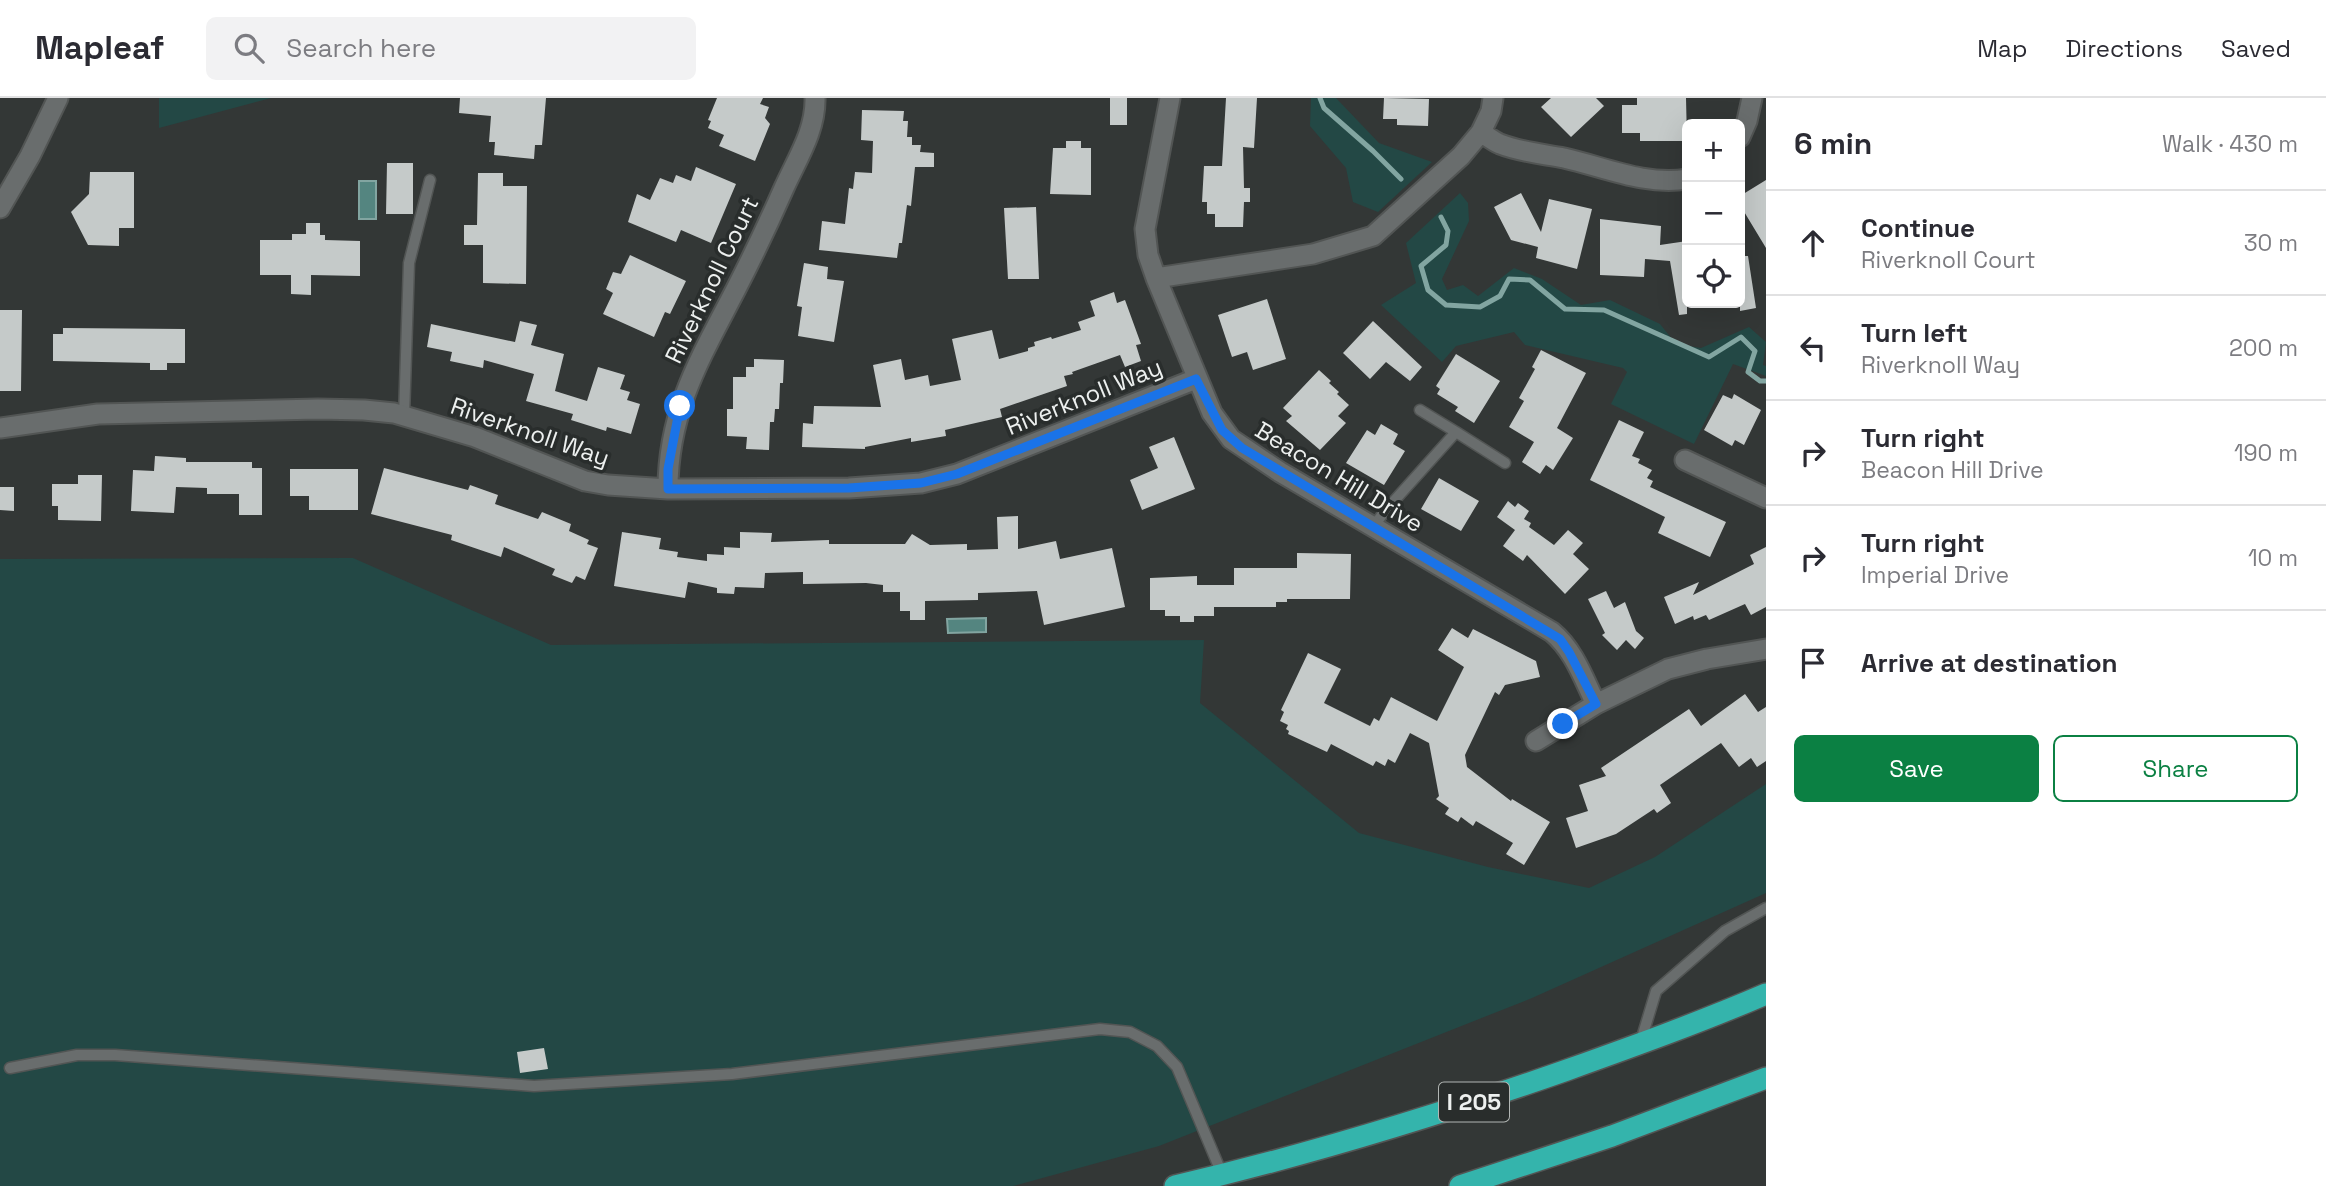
<!DOCTYPE html>
<html lang="en">
<head>
<meta charset="utf-8">
<style>
  :root { --surface:#fff; --page:#f2f2f3; --text:#2b2b33; --muted:#7c7c81; --line:#e1e1e2; --accent:#0b8043 }
  body { margin:0; font-family:"Space Grotesk",sans-serif; background:var(--page); color:var(--text) }
  .controls { position:absolute; right:21px; top:21px; display:grid; overflow:hidden; border-radius:10px; box-shadow:0 7px 28px #0002 }
  .controls button { width:63px; height:63px; display:grid; place-items:center; padding:0; border:0; border-bottom:2px solid var(--line); background:var(--surface); color:var(--text); font:35px sans-serif }
  .stop { position:absolute; width:21px; height:21px; margin:-16px; border:5px solid #1a73e8; border-radius:50%; background:#fff }
  .stop.end { background:#1a73e8; border-color:#fff; box-shadow:0 2px 7px #0008 }
  .list { margin:0; padding:0; list-style:none }
  h2 { display:flex; justify-content:space-between; align-items:center; height:91px; margin:0; padding:0 28px; font-size:30px }
  h2 small { font-size:23px; font-weight:400; color:var(--muted) }
  .list li { display:grid; grid-template-columns:46px 1fr auto; gap:21px; align-items:center; box-sizing:border-box; height:105px; padding:0 28px; border-top:2px solid var(--line) }
  .list b { display:block; font-size:26px; white-space:nowrap }
  .list p { margin:0; font-size:23px; white-space:nowrap; color:var(--muted) }
  .list em { font-size:23px; font-style:normal; color:var(--muted) }
  .actions { display:flex; gap:14px; padding:21px 28px }
  .actions a { flex:1; padding:16px 0; border:2px solid var(--accent); border-radius:10px; text-align:center; font-size:24px; color:var(--accent) }
  .actions .main { background:var(--accent); color:#fff }
  .icon { flex:none; width:38px; height:38px; fill:none; stroke:currentColor; stroke-width:2; stroke-linecap:round; stroke-linejoin:round }
  .map { position:relative; flex:none; width:1766px; height:1088px; overflow:hidden }
  header { display:flex; align-items:center; gap:42px; box-sizing:border-box; height:98px; padding:0 35px; background:var(--surface); border-bottom:2px solid var(--line) }
  header strong { font-size:33px }
  nav { display:flex; gap:38px; margin-inline-start:auto; font-size:24px }
  .search { width:490px; height:63px; background:var(--page); display:flex; align-items:center; gap:18px; box-sizing:border-box; padding:0 24px; border-radius:10px; color:var(--muted); font-size:26px }
  main { display:flex }
  aside { flex:1; background:var(--surface) }
  .map>svg:first-child { display:block }
  .green { fill:#234845 }
  .water { fill:#548580; stroke:#82a5a1; stroke-width:2 }
  .lines { fill:none; stroke-linecap:round; stroke-linejoin:round }
  .stream { stroke:#82a5a1; stroke-width:5 }
  .building { fill:#c5cac9 }
  .service-casing { stroke:#525554; stroke-width:13 }
  .minor-casing { stroke:#525554; stroke-width:23 }
  .motorway-casing { stroke:#525554; stroke-width:24 }
  .service { stroke:#696d6d; stroke-width:10 }
  .minor { stroke:#696d6d; stroke-width:19 }
  .motorway { stroke:#34b4ac; stroke-width:21 }
  .route { stroke:#1a73e8; stroke-width:9 }
  .labels { text-anchor:middle; stroke-width:7; stroke-linejoin:round; paint-order:stroke }
  .shield { fill:#292d2c; stroke:#b2b6b4; stroke-width:2 }
  .shield-label { font-size:23px; font-weight:bold; fill:#edf0ef }
  .street-label { font-size:24px; fill:#edf0ef; stroke:#292d2c }
</style>
</head>
<body>
<header>
<strong>Mapleaf</strong>
<div class="search"><svg class="icon" aria-label="search" viewBox="0 0 24 24"><circle cx="10" cy="10" r="6"/><path d="M15 15l6 6"/></svg>Search here</div>
<nav><a>Map</a><a>Directions</a><a>Saved</a></nav>
</header>
<main>
<div class="map">
<svg width="1766" height="1088" viewBox="0 0 1766 1088">
  <rect width="100%" height="100%" fill="#333736"/>
  <!-- green -->
  <path class="green" d="M 159,0 L 271,0 L 159,30 Z
    M 1311,0 L 1336,0 L 1379,45 L 1432,64 L 1378,114 L 1353,104 L 1346,70 L 1310,28 Z
    M 1460,95 L 1468,105 L 1469,123 L 1442,181 L 1447,192 L 1463,187 L 1478,198 L 1514,170 L 1542,181 L 1581,207 L 1610,202 L 1660,226 L 1676,246 L 1701,250 L 1749,229 L 1766,244 L 1763,267 L 1766,268 L 1766,278 L 1733,266 L 1694,346 L 1611,306 L 1627,274 L 1623,270 L 1525,247 L 1514,234 L 1456,248 L 1442,264 L 1381,207 L 1416,185 L 1406,145 Z
    M 353,460 L 551,547 L 1204,542 L 1200,605 L 1359,735 L 1488,769 L 1589,790 L 1655,759 L 1766,686 L 1766,795 L 1532,900 L 1159,1048 L 1013,1088 L 0,1088 L 0,461 Z"/>
  <!-- water -->
  <path class="water" d="M 359,83 L 376,83 L 376,121 L 359,121 Z
    M 986,520 L 986,534 L 948,535 L 947,521 Z"/>
  <g class="lines">
    <!-- stream -->
    <path class="stream" d="M 1320,0 L 1324,10 L 1373,53 L 1401,81
      M 1441,119 L 1448,133 L 1446,147 L 1421,168 L 1428,192 L 1446,207 L 1480,209 L 1500,198 L 1509,181 L 1530,182 L 1565,211 L 1604,212 L 1709,259 L 1741,239 L 1755,253 L 1748,274 L 1760,283 L 1766,283"/>
  </g>
  <!-- building -->
  <path class="building" d="M 460,0 L 546,0 L 542,47 L 535,47 L 534,61 L 494,57 L 495,44 L 489,44 L 491,18 L 459,15 Z
    M 717,0 L 763,0 L 760,6 L 769,9 L 765,20 L 770,26 L 755,63 L 719,48 L 724,37 L 708,30 L 711,23 L 708,22 Z
    M 1110,0 L 1127,0 L 1127,27 L 1110,27 Z
    M 1226,0 L 1257,0 L 1254,50 L 1243,49 L 1244,90 L 1250,90 L 1250,104 L 1244,104 L 1243,129 L 1215,129 L 1215,116 L 1207,116 L 1207,104 L 1202,104 L 1204,68 L 1222,68 Z
    M 1384,0 L 1429,1 L 1428,28 L 1397,27 L 1397,21 L 1383,21 Z
    M 1551,0 L 1596,0 L 1604,8 L 1571,39 L 1541,9 Z
    M 1637,0 L 1686,0 L 1687,43 L 1640,43 L 1640,35 L 1622,35 L 1622,7 L 1637,7 Z
    M 862,12 L 904,13 L 903,23 L 908,23 L 907,39 L 912,39 L 912,47 L 921,47 L 920,54 L 934,55 L 934,69 L 915,69 L 911,108 L 907,107 L 902,145 L 899,145 L 897,160 L 819,152 L 822,123 L 845,126 L 849,90 L 853,91 L 855,74 L 872,75 L 873,43 L 861,42 Z
    M 1066,43 L 1081,43 L 1081,50 L 1091,50 L 1091,97 L 1050,96 L 1053,50 L 1066,50 Z
    M 387,65 L 413,65 L 413,116 L 386,116 Z
    M 696,69 L 736,86 L 711,145 L 681,132 L 676,144 L 628,124 L 637,96 L 650,102 L 660,80 L 673,85 L 676,77 L 691,83 Z
    M 90,74 L 134,74 L 134,130 L 119,130 L 119,148 L 88,147 L 71,114 L 89,96 Z
    M 478,75 L 503,75 L 503,88 L 527,88 L 526,186 L 483,185 L 483,147 L 464,147 L 464,127 L 477,127 Z
    M 1766,82 L 1766,150 L 1740,107 L 1740,98 Z
    M 1521,95 L 1541,134 L 1549,101 L 1592,111 L 1577,171 L 1536,160 L 1538,149 L 1511,142 L 1494,109 Z
    M 1036,109 L 1039,181 L 1008,181 L 1004,110 Z
    M 1600,121 L 1661,128 L 1660,147 L 1687,143 L 1687,216 L 1679,217 L 1670,163 L 1645,161 L 1644,179 L 1600,177 Z
    M 306,125 L 320,125 L 320,137 L 325,137 L 325,142 L 360,143 L 360,178 L 311,177 L 311,197 L 291,196 L 291,177 L 260,177 L 260,142 L 292,142 L 292,136 L 306,136 Z
    M 630,157 L 686,183 L 670,216 L 665,214 L 654,239 L 603,216 L 613,195 L 606,191 L 613,174 L 621,176 Z
    M 1740,158 L 1748,158 L 1756,210 L 1740,213 Z
    M 804,165 L 828,169 L 827,181 L 844,183 L 834,244 L 798,238 L 802,209 L 797,208 Z
    M 1114,194 L 1117,205 L 1125,202 L 1141,246 L 1136,247 L 1141,263 L 1125,269 L 1120,257 L 1072,274 L 1073,276 L 1064,278 L 1067,288 L 1000,311 L 1002,319 L 945,332 L 946,338 L 911,344 L 911,340 L 865,349 L 865,351 L 802,349 L 803,325 L 813,326 L 814,308 L 881,309 L 873,267 L 901,261 L 905,282 L 928,277 L 930,288 L 961,282 L 952,241 L 992,232 L 999,261 L 1028,253 L 1028,250 L 1035,248 L 1034,244 L 1051,239 L 1052,241 L 1081,232 L 1078,224 L 1095,218 L 1090,203 Z
    M 1267,201 L 1286,261 L 1253,272 L 1247,254 L 1232,259 L 1218,217 Z
    M 0,212 L 22,212 L 21,293 L 0,293 Z
    M 520,223 L 537,227 L 531,247 L 564,256 L 555,293 L 587,303 L 598,269 L 625,277 L 620,291 L 630,294 L 627,302 L 640,306 L 631,336 L 607,329 L 606,333 L 571,322 L 573,316 L 526,303 L 534,276 L 484,262 L 483,270 L 450,263 L 452,254 L 427,249 L 431,226 L 515,244 Z
    M 1373,223 L 1422,269 L 1410,283 L 1386,264 L 1370,281 L 1343,255 Z
    M 63,230 L 185,231 L 185,265 L 167,265 L 167,272 L 150,272 L 150,265 L 53,263 L 53,236 L 63,236 Z
    M 1541,252 L 1586,275 L 1557,330 L 1573,340 L 1553,372 L 1546,367 L 1540,376 L 1522,364 L 1534,344 L 1509,329 L 1524,303 L 1519,300 L 1535,271 L 1532,269 Z
    M 1456,256 L 1500,283 L 1474,325 L 1455,313 L 1458,309 L 1437,296 L 1440,291 L 1436,288 Z
    M 754,261 L 784,262 L 783,285 L 780,285 L 779,311 L 775,311 L 774,324 L 770,324 L 769,352 L 746,351 L 747,339 L 727,338 L 727,311 L 733,311 L 733,279 L 746,279 L 746,269 L 754,269 Z
    M 1319,272 L 1331,283 L 1329,285 L 1339,294 L 1337,296 L 1349,307 L 1338,318 L 1346,325 L 1320,352 L 1286,323 L 1292,318 L 1283,310 Z
    M 1734,296 L 1761,312 L 1744,347 L 1735,342 L 1732,348 L 1704,332 L 1723,297 L 1732,301 Z
    M 1619,322 L 1644,334 L 1632,358 L 1640,361 L 1638,365 L 1652,372 L 1647,380 L 1653,383 L 1650,389 L 1726,424 L 1710,459 L 1658,435 L 1665,419 L 1590,382 Z
    M 1381,326 L 1398,336 L 1393,346 L 1405,353 L 1384,387 L 1346,365 L 1367,332 L 1375,337 Z
    M 1174,339 L 1195,391 L 1142,412 L 1130,382 L 1158,370 L 1149,349 Z
    M 155,358 L 186,360 L 186,364 L 252,364 L 252,370 L 262,370 L 262,417 L 239,417 L 239,396 L 207,396 L 207,390 L 176,389 L 174,415 L 131,413 L 133,372 L 154,373 Z
    M 384,370 L 468,392 L 470,387 L 498,397 L 495,406 L 538,421 L 542,414 L 571,426 L 569,433 L 589,442 L 587,446 L 598,450 L 585,482 L 576,478 L 572,485 L 552,477 L 555,471 L 504,449 L 501,459 L 451,442 L 452,437 L 371,416 Z
    M 290,371 L 358,371 L 358,412 L 309,412 L 309,398 L 290,398 Z
    M 78,377 L 102,377 L 101,423 L 58,422 L 58,408 L 52,408 L 52,386 L 78,386 Z
    M 1439,380 L 1479,403 L 1461,433 L 1421,411 Z
    M 0,389 L 14,389 L 14,413 L 0,412 Z
    M 1508,403 L 1515,409 L 1518,405 L 1529,413 L 1524,421 L 1531,425 L 1529,429 L 1554,447 L 1568,432 L 1583,445 L 1573,456 L 1589,471 L 1565,496 L 1527,457 L 1523,463 L 1503,448 L 1515,432 L 1497,419 Z
    M 1018,418 L 1018,451 L 1056,443 L 1060,461 L 1112,450 L 1125,509 L 1044,527 L 1037,493 L 978,495 L 978,502 L 925,503 L 925,522 L 910,522 L 910,513 L 900,513 L 900,494 L 883,494 L 883,487 L 866,485 L 803,486 L 803,474 L 765,475 L 764,490 L 735,489 L 734,496 L 717,495 L 717,490 L 688,484 L 685,500 L 614,488 L 622,434 L 661,440 L 659,451 L 678,454 L 677,459 L 707,463 L 707,456 L 724,457 L 724,449 L 740,450 L 740,434 L 772,435 L 771,444 L 829,442 L 829,446 L 905,446 L 912,436 L 930,447 L 967,446 L 967,452 L 998,451 L 997,419 Z
    M 1766,449 L 1766,509 L 1751,517 L 1745,506 L 1709,522 L 1706,517 L 1694,522 L 1693,518 L 1675,526 L 1664,499 L 1699,484 L 1693,497 L 1754,466 L 1750,457 Z
    M 1297,455 L 1351,456 L 1350,501 L 1287,501 L 1287,504 L 1276,504 L 1276,509 L 1214,509 L 1214,518 L 1194,518 L 1194,524 L 1180,524 L 1180,518 L 1165,518 L 1165,512 L 1150,512 L 1150,480 L 1197,478 L 1197,487 L 1234,487 L 1234,470 L 1297,470 Z
    M 1606,493 L 1614,510 L 1625,504 L 1636,533 L 1644,540 L 1635,551 L 1626,542 L 1617,552 L 1602,537 L 1605,535 L 1588,501 Z
    M 1452,530 L 1468,540 L 1473,531 L 1536,563 L 1540,579 L 1505,587 L 1499,597 L 1495,594 L 1465,657 L 1467,669 L 1511,703 L 1512,701 L 1550,724 L 1524,767 L 1506,756 L 1513,745 L 1476,723 L 1473,728 L 1461,719 L 1458,724 L 1445,716 L 1449,710 L 1436,701 L 1439,698 L 1429,645 L 1410,635 L 1395,665 L 1388,661 L 1385,668 L 1376,663 L 1373,668 L 1331,646 L 1327,654 L 1288,636 L 1289,633 L 1286,631 L 1288,627 L 1280,623 L 1284,614 L 1281,612 L 1308,555 L 1341,571 L 1324,605 L 1370,628 L 1374,620 L 1379,623 L 1391,599 L 1437,623 L 1464,569 L 1438,552 Z
    M 1745,596 L 1758,614 L 1766,609 L 1766,663 L 1757,669 L 1751,660 L 1739,669 L 1721,645 L 1660,687 L 1671,705 L 1657,715 L 1654,711 L 1616,736 L 1576,750 L 1566,720 L 1588,713 L 1579,687 L 1606,678 L 1601,670 L 1689,611 L 1701,628 Z
    M 544,950 L 548,971 L 520,975 L 517,954 Z"/>
  <g class="lines">
    <defs>
      <path id="service" d="M 1420,312 L 1456,334
        M 404,318 L 409,165 L 430,82
        M 1373,429 L 1385,413 L 1456,334 L 1505,365
        M 1640,946 L 1656,893 L 1725,833 L 1766,810
        M 10,970 L 77,957 L 115,957 L 534,988 L 732,976 L 1100,931 L 1130,934 L 1157,948 L 1177,969 L 1222,1076"/>
      <path id="minor" d="M 1170,0 L 1145,131 L 1148,157 L 1156,180 L 1212,315 L 1231,341 L 1280,374 L 1552,534 C 1574,552 1584,582 1596,606
        M 1481,34 C 1487,38 1493,43 1500,46 C 1520,54 1543,56 1564,60 C 1604,69 1646,88 1687,81
        M 1740,39 L 1747,23 L 1752,0
        M 0,110 L 30,58 L 58,0
        M 1156,180 L 1313,156 L 1373,138 L 1461,58 L 1481,34 L 1491,13 L 1493,0
        M 0,330 L 98,316 L 318,311 L 364,312 L 394,315 L 475,339 L 585,383 L 608,387 L 668,391 L 849,390 L 921,385 L 957,376 L 1196,281
        M 1685,362 L 1766,400
        M 668,391 C 668,312 701,259 736,191 C 753,158 769,124 784,90 C 797,61 816,32 815,0
        M 1536,643 L 1596,606 L 1668,571 L 1707,561 L 1766,551"/>
      <path id="motorway" d="M 1175,1088 C 1308,1057 1439,1017 1567,972 C 1634,948 1701,924 1766,896
        M 1460,1088 L 1612,1038 L 1766,980"/>
    </defs>
    <!-- service casing -->
    <use href="#service" class="service-casing"/>
    <!-- minor casing -->
    <use href="#minor" class="minor-casing"/>
    <!-- motorway casing -->
    <use href="#motorway" class="motorway-casing"/>
    <!-- service -->
    <use href="#service" class="service"/>
    <!-- minor -->
    <use href="#minor" class="minor"/>
    <!-- motorway -->
    <use href="#motorway" class="motorway"/>
  </g>
  <g class="lines">
    <!-- route -->
    <path class="route" d="M 680,308 L 668,371 L 668,391 L 849,390 L 921,385 L 957,376 L 1196,281 L 1222,332 L 1242,350 L 1560,541 L 1569,554 L 1596,606 L 1563,626"/>
  </g>
  <g class="labels">
    <!-- shield labels -->
    <rect class="shield" x="1439" y="984.5" width="70" height="39" rx="5"/>
    <g class="shield-label">
      <text x="1474" y="1012">I 205</text>
    </g>
    <!-- street labels -->
    <g class="street-label">
      <text transform="translate(712 182) rotate(-64)" y="8">Riverknoll Court</text>
      <text transform="translate(1084 299) rotate(-22)" y="8">Riverknoll Way</text>
      <text transform="translate(530 334) rotate(19)" y="8">Riverknoll Way</text>
      <text transform="translate(1339 379) rotate(31)" y="8">Beacon Hill Drive</text>
    </g>
  </g>
</svg>
<div class="controls">
<button>+</button>
<button>−</button>
<button><svg class="icon" aria-label="locate" viewBox="0 0 24 24"><circle cx="12" cy="12" r="6"/><path d="M12 2v4M12 18v4M2 12h4M18 12h4"/></svg></button>
</div>
<div class="stop" style="left:680px;top:308px"></div>
<div class="stop end" style="left:1563px;top:626px"></div>
</div>
<aside>
<h2>6 min<small>Walk · 430 m</small></h2>
<ul class="list">
<li><svg class="icon" aria-label="ahead" viewBox="0 0 24 24"><path d="M12 20V5M6 11l6-6 6 6"/></svg><div><b>Continue</b><p>Riverknoll Court</p></div><em>30 m</em></li>
<li><svg class="icon" aria-label="left" viewBox="0 0 24 24"><path d="M17 20v-9H6M10 6l-5 5 5 5"/></svg><div><b>Turn left</b><p>Riverknoll Way</p></div><em>200 m</em></li>
<li><svg class="icon" aria-label="right" viewBox="0 0 24 24"><path d="M7 20v-9h11M14 6l5 5-5 5"/></svg><div><b>Turn right</b><p>Beacon Hill Drive</p></div><em>190 m</em></li>
<li><svg class="icon" aria-label="right" viewBox="0 0 24 24"><path d="M7 20v-9h11M14 6l5 5-5 5"/></svg><div><b>Turn right</b><p>Imperial Drive</p></div><em>10 m</em></li>
<li><svg class="icon" aria-label="arrive" viewBox="0 0 24 24"><path d="M6 21V4h12l-3 4 3 4H6"/></svg><div><b>Arrive at destination</b></div></li>
</ul>
<div class="actions"><a class="main">Save</a><a>Share</a></div>
</aside>
</main>
</body>
</html>
